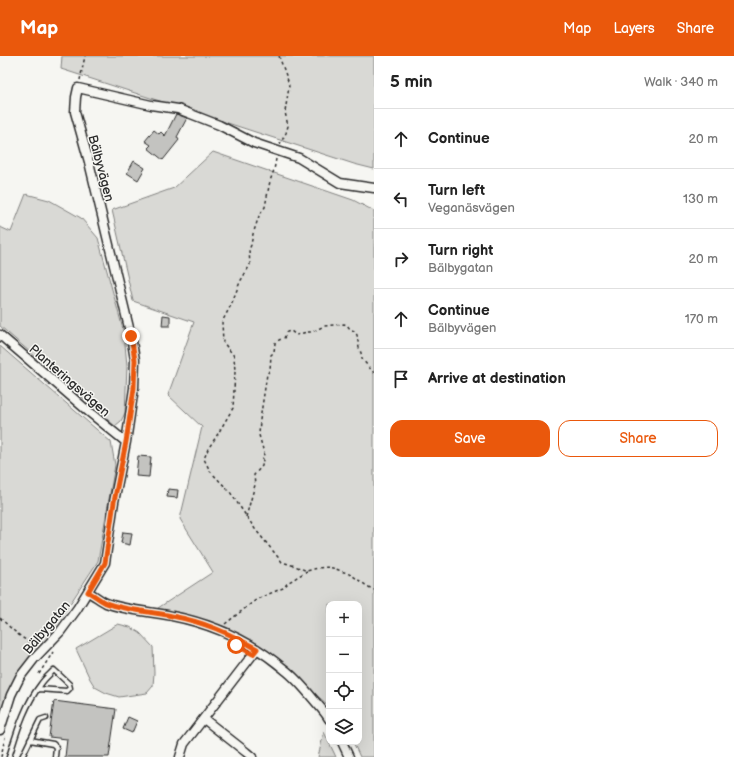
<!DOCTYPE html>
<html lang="en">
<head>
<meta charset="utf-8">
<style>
  :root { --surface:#fff; --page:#f2f2f2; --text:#222; --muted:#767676; --line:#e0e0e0; --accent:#ea580c }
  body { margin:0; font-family:"Balsamiq Sans",sans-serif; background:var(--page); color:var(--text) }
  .controls { position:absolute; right:12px; bottom:12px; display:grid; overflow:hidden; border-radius:8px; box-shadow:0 4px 16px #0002 }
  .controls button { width:36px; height:36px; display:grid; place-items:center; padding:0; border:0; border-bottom:1px solid var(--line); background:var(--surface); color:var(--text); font:20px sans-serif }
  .stop { position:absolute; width:12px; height:12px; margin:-9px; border:3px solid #ea580c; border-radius:50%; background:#fff }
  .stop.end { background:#ea580c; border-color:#fff; box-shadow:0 1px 4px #0008 }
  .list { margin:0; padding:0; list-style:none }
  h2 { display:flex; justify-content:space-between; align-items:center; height:52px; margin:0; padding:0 16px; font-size:17px }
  h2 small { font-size:13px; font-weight:400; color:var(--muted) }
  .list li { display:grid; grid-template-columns:26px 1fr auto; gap:12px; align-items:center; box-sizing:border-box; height:60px; padding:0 16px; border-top:1px solid var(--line) }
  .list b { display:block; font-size:15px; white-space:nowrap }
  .list p { margin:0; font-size:13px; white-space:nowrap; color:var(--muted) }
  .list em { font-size:13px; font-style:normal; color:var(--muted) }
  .actions { display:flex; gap:8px; padding:12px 16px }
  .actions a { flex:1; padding:9px 0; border:1px solid var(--accent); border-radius:12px; text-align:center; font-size:14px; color:var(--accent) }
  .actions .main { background:var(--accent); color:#fff }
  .icon { flex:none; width:22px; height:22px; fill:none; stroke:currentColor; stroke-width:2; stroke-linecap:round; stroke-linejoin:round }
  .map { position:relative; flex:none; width:374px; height:701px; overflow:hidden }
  header { display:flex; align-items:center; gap:24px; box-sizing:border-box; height:56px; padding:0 20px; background:var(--accent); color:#fff }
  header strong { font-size:19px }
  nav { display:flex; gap:22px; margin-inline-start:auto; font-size:14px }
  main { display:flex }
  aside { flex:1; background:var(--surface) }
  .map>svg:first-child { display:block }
  .green { fill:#d9d9d5; stroke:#828280 }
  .building { fill:#c3c3c0; stroke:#2b2b2b }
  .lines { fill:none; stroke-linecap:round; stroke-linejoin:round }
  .lane-casing { stroke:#2b2b2b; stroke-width:7 }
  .street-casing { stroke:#2b2b2b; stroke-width:11 }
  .path { stroke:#2b2b2b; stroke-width:1.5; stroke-dasharray:3 3; stroke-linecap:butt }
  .lane { stroke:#f6f6f2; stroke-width:4 }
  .street { stroke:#f6f6f2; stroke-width:8 }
  .route { stroke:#ea580c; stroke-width:5 }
  .labels { text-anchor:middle; stroke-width:3; stroke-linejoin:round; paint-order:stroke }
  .street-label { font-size:13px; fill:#2b2b2b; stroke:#f6f6f2 }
</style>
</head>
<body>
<header>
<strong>Map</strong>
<nav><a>Map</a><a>Layers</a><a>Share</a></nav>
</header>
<main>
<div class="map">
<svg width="374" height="701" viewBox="0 0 374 701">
  <rect width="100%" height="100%" fill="#f6f6f2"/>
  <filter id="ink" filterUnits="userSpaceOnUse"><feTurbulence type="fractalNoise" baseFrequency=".025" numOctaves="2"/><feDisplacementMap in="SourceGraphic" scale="8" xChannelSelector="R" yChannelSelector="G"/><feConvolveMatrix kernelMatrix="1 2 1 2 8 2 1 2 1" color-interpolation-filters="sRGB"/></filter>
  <g filter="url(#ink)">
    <!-- green -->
    <path class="green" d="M 62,0 L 374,0 L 374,113 L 354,108 L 61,13 Z
      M 213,96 L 353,144 L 374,155 L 374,701 L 360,701 L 353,686 L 359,686 L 359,548 L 329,548 L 329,650 L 261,590 L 226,571 L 189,560 L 155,554 L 213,516 L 180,463 L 202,371 L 168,339 L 194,266 L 133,245 L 112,154 L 174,132 Z
      M 26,138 L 49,144 L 81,162 L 98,182 L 124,277 L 127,310 L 125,357 L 121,365 L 115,370 L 0,270 L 0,171 L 11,176 Z
      M 0,290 L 111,386 L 115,409 L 98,505 L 1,653 L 0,656 Z
      M 118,568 L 130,571 L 140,577 L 153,591 L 154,617 L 153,630 L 147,637 L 119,641 L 106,637 L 95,631 L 90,623 L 76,593 Z
      M 324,676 L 336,701 L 318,701 Z"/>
    <!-- building -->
    <path class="building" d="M 176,58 L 187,62 L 177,81 L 179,84 L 163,104 L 148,92 L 151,89 L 145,85 L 154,74 L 159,78 L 161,76 L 165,80 Z
      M 134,105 L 145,112 L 138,124 L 127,117 Z
      M 163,259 L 170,260 L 170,270 L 162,270 Z
      M 138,400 L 151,401 L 149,421 L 136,420 Z
      M 168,433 L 178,434 L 177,442 L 167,441 Z
      M 123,476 L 132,477 L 130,489 L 121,487 Z
      M 54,645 L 116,653 L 109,701 L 65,701 L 67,683 L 49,681 Z
      M 128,661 L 137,665 L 132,677 L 123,673 Z"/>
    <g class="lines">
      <defs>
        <path id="lane" d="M 30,684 L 53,688 L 56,691 L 55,701
          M 9,701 C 17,676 24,650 41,628 C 44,623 49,619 54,614 L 69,628 L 70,632 L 67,635 L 38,633
          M 22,701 L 40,664 L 46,662"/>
        <path id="street" d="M 0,279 L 43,316 L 89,356 L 126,386
          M 88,536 C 94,539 100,544 106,547 C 127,555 150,555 172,560 C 213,568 252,586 284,613 C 296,622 305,633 314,644 C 319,650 325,656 329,663
          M 204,663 L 246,696 L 252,701
          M 0,674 L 11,639 L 20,621 L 34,603 L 60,576 L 77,553 L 105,507 L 114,446 L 126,386 L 134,332 L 135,304 L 131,280 L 89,106 L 75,56 L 76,41 L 78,32 L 151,49 L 178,53 L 219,69 L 254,87 L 299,102 L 340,127 L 374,132
          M 342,686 L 349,701
          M 180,701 L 184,688 L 257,593"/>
      </defs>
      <!-- lane casing -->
      <use href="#lane" class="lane-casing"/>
      <!-- street casing -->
      <use href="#street" class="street-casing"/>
      <!-- path -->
      <path class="path" d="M 279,0 L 288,25 L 289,31 L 285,56 L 288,70 L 286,77 L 280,88
        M 80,24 L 85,0
        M 276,103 L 274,114 L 270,125 L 265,151 L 259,160 L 253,178 L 251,189 L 249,194 L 250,209 L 240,226 L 231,249 L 222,266 L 223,286 L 234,300 L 235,316 L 233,352 L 216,381 L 208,393 L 204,403 L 210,415 L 230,436 L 255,473 L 282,506 L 295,510 L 307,515 C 320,511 328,509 341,515 C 345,516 349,518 353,520 C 360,525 366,530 374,534
        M 246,461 L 255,429 L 254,419 L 262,410 L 264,397 L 259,379 L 260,364 L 266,325 L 267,318 L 270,314 L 271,299 L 274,296 L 275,287 L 279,284 L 284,282 L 287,276 L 291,275 L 296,279 L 307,276 L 312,276 L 324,270 L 344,268 L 347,269 L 350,273 L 354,275 L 357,279 L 359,292 L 361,297 L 362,303 L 374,317
        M 0,562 C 11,572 22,584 36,589
        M 225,568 L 257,543 L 283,532 L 289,526 L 307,515
        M 39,618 L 53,596
        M 1,701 L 5,681"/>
      <!-- lane -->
      <use href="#lane" class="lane"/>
      <!-- street -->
      <use href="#street" class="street"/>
    </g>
  </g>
  <g class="lines" filter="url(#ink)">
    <!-- route -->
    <path class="route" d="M 131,280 L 135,304 L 134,332 L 126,386 L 114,446 L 105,507 L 88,536 C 94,539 100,544 106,547 C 127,555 150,555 172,560 C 204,566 229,577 257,593 L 253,598 L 236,589"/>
  </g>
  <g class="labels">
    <!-- street labels -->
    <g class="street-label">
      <text transform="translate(102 112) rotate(75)" y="5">Bälbyvägen</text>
      <text transform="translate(70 324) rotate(41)" y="5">Planteringsvägen</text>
      <text transform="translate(46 571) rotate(-50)" y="5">Bälbygatan</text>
    </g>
  </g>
</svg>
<div class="controls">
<button>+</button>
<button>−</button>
<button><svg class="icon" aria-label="locate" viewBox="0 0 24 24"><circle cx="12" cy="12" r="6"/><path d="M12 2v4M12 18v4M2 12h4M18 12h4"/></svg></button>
<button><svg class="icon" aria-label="layers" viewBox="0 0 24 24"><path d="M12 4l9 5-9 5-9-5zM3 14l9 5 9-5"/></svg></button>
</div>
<div class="stop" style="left:236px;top:589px"></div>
<div class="stop end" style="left:131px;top:280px"></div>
</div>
<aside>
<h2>5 min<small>Walk · 340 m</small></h2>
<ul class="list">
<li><svg class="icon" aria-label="ahead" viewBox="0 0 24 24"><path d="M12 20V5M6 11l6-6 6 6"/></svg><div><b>Continue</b></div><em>20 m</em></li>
<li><svg class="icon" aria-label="left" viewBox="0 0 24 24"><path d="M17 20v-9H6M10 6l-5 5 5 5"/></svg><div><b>Turn left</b><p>Veganäsvägen</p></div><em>130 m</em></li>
<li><svg class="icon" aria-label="right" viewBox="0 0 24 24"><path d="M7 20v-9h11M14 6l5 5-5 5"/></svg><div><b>Turn right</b><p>Bälbygatan</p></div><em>20 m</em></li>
<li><svg class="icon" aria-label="ahead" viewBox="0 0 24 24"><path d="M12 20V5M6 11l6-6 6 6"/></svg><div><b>Continue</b><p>Bälbyvägen</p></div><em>170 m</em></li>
<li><svg class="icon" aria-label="arrive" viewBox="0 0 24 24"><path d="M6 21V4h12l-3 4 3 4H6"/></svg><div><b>Arrive at destination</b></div></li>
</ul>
<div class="actions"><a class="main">Save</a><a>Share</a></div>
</aside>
</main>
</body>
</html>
